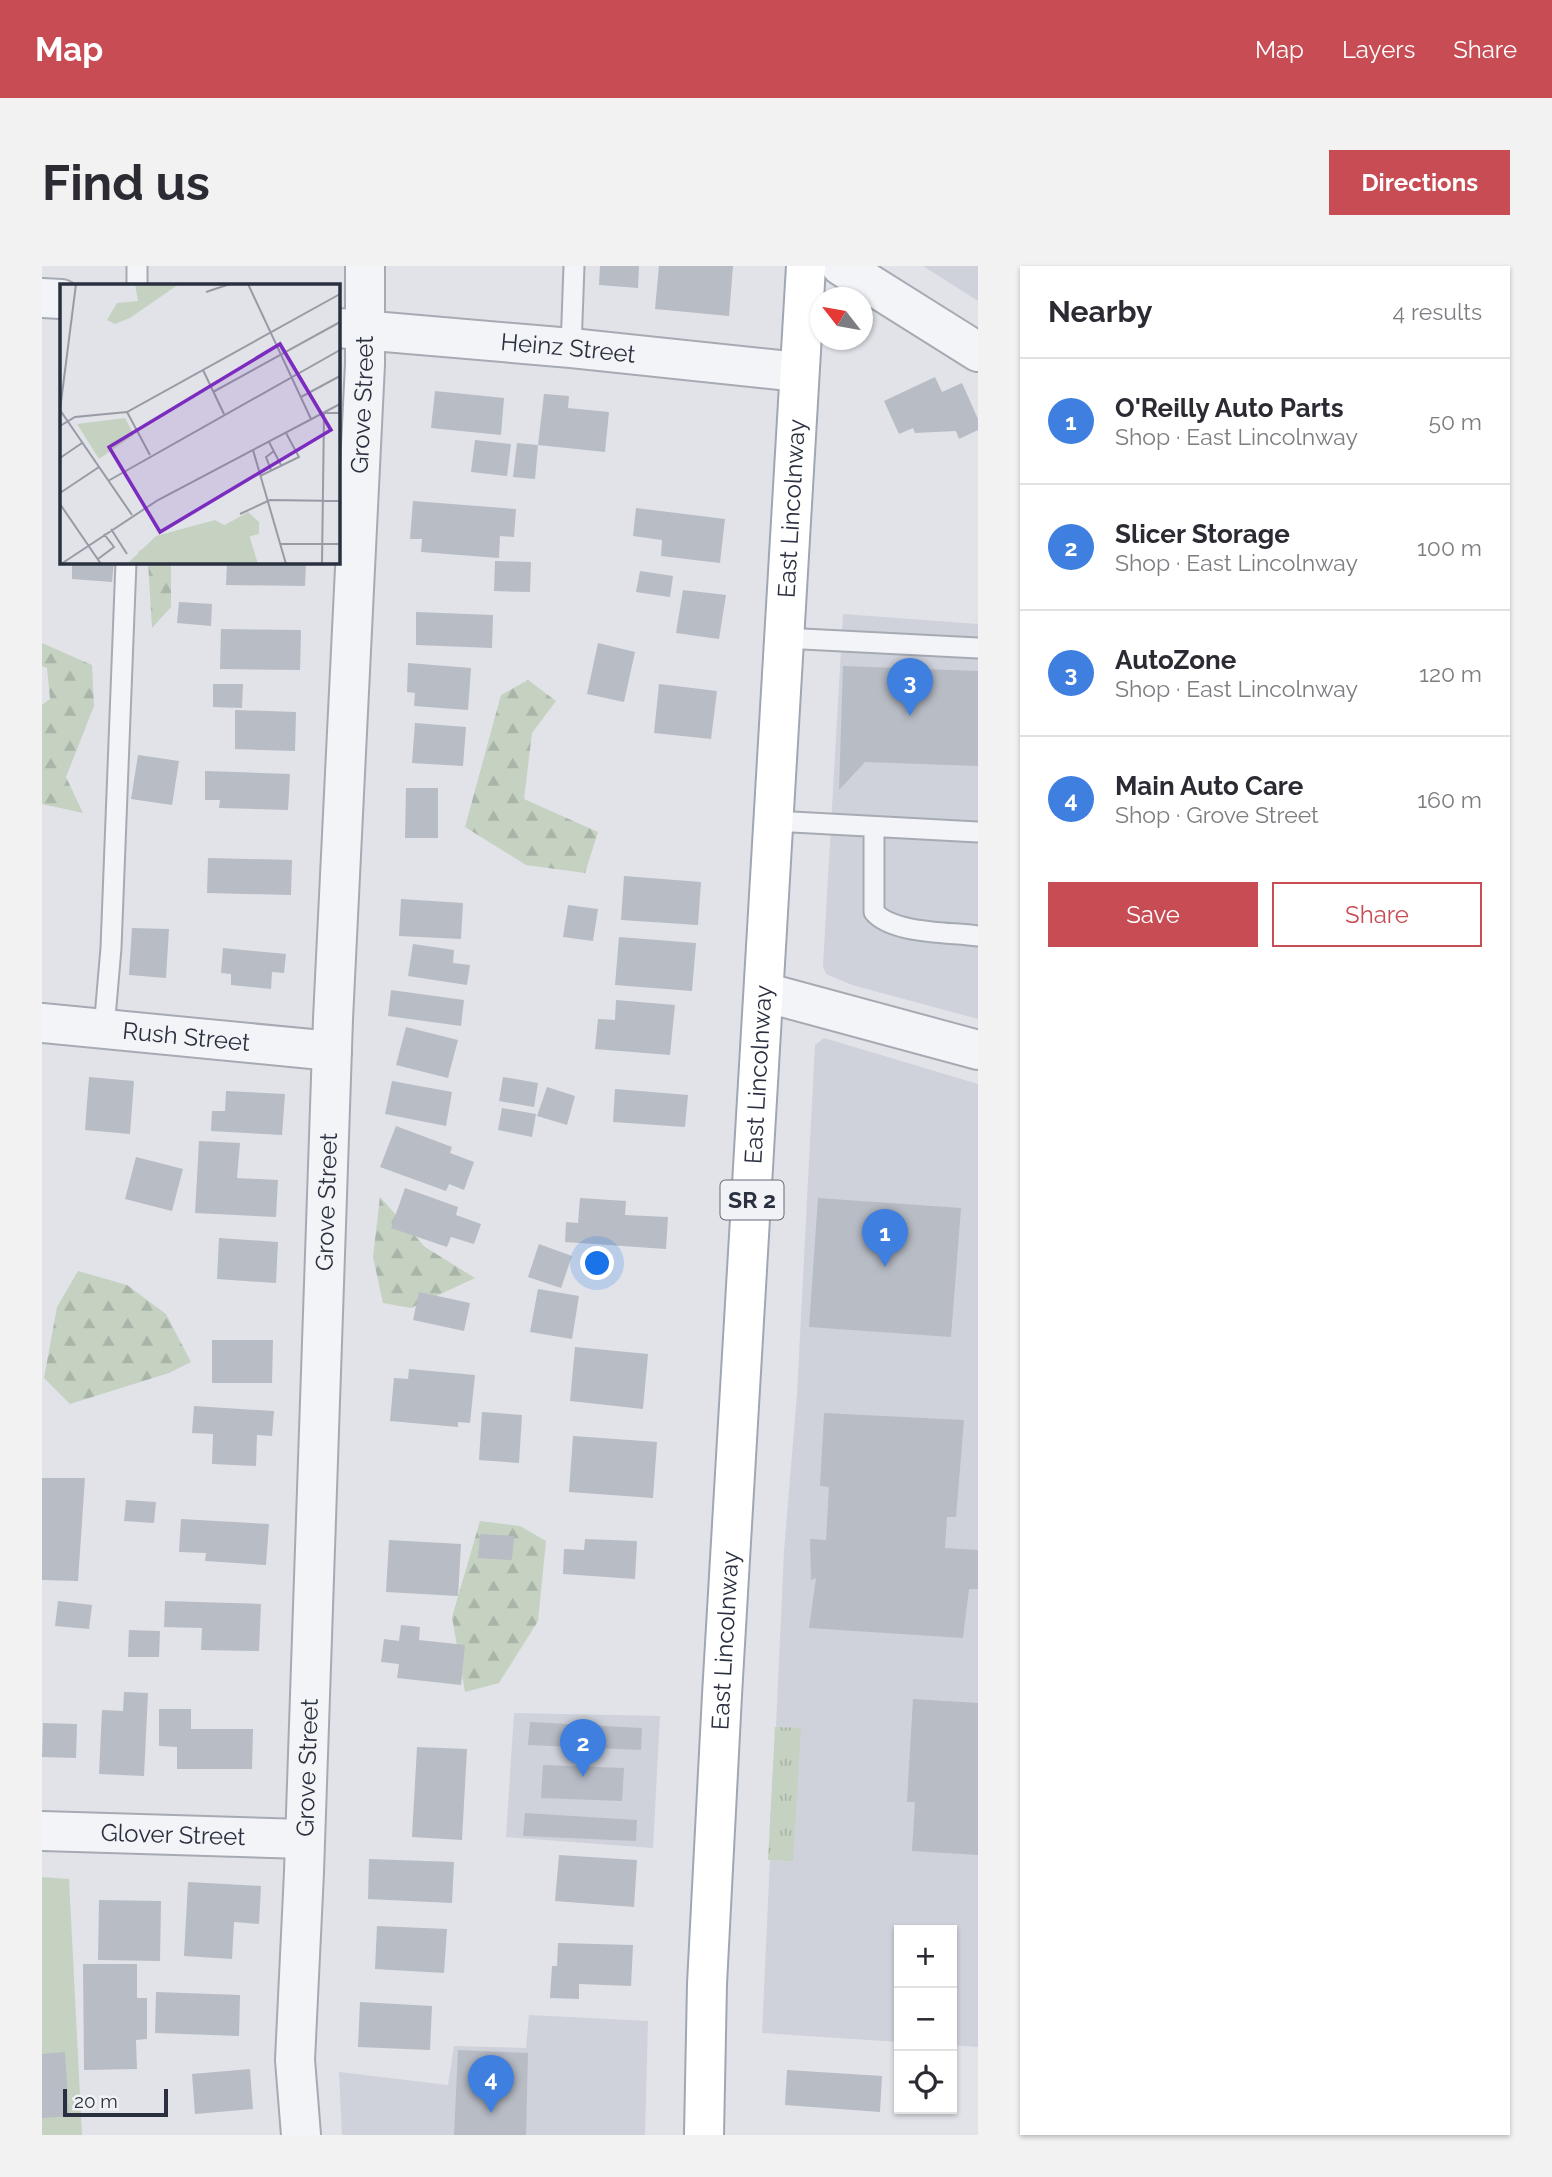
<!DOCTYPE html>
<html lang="en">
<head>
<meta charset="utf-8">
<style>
  :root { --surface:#fff; --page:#f2f2f3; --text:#2b2b33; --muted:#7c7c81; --line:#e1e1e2; --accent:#c74c54 }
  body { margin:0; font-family:Raleway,sans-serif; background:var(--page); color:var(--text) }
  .controls { position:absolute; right:21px; bottom:21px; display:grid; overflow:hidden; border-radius:0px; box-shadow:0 2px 5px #0004 }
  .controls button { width:63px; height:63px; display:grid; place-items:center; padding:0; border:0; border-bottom:2px solid var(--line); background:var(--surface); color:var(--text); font:35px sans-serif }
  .compass { position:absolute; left:768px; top:21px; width:63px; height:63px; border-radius:50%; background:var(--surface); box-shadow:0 2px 5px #0004; rotate:301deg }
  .scale { position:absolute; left:21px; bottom:18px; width:105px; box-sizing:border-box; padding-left:7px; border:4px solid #2a303f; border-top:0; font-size:19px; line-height:24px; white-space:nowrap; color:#2a303f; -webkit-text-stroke:5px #f0f2f6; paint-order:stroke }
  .you { position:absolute; left:556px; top:998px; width:24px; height:24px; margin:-18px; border:5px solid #fff; border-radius:50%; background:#1a73e8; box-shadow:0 0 0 10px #1a73e833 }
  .badge { display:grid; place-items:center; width:46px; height:46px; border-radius:50%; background:var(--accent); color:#fff; font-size:23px; font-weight:700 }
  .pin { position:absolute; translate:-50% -58px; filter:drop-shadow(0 2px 4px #0008) }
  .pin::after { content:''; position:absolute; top:37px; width:24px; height:21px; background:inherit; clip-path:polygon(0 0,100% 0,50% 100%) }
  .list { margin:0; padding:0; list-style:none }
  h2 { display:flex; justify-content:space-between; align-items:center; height:91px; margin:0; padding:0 28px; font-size:30px }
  h2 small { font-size:23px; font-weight:400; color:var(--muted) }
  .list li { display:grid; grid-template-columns:46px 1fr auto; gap:21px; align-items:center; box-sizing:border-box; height:126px; padding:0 28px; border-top:2px solid var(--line) }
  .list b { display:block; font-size:26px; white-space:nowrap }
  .list p { margin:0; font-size:23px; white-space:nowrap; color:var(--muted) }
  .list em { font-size:23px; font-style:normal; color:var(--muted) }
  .actions { display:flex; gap:14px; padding:21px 28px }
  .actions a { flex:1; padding:16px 0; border:2px solid var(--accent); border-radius:0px; text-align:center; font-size:24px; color:var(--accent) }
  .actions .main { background:var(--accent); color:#fff }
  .icon { flex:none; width:38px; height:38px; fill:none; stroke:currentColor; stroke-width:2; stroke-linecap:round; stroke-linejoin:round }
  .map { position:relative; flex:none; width:936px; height:1869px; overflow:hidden; border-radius:0px }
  header { display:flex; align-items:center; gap:42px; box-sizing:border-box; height:98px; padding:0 35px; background:var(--accent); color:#fff }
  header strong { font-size:33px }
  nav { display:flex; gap:38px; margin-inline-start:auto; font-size:24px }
  .intro { display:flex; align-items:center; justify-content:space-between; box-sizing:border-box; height:168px; padding:0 42px }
  h1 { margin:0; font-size:49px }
  .button { padding:18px 32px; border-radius:0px; background:var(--accent); color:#fff; font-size:24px; font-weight:700 }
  main { display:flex; gap:42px; padding:0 42px }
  aside { flex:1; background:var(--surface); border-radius:0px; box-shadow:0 2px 5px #0004 }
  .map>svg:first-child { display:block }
  .built { fill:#cfd2da }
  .grass { fill:url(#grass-tufts) }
  .forest { fill:url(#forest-firs) }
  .park { fill:#c5d2c2 }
  .building { fill:#b8bcc5 }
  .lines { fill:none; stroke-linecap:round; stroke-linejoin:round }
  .service-casing { stroke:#a6aab3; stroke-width:23 }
  .minor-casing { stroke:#a6aab3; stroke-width:42 }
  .tertiary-casing { stroke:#a6aab3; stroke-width:42 }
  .primary-casing { stroke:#a0a7b4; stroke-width:42 }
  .service { stroke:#f3f4f7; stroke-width:19 }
  .minor { stroke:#f3f4f7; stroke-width:38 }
  .tertiary { stroke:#f3f4f7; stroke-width:38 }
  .primary { stroke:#fff; stroke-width:38 }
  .labels { text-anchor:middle; stroke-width:5; stroke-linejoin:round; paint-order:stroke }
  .shield { fill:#f0f2f6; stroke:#656a76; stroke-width:2 }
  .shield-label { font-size:23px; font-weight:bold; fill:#2a303f }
  .street-label { font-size:24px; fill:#2a303f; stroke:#f0f2f6 }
  .inset-road { fill:none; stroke:#989ba5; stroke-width:2 }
  .view { fill:#7b2cbf; fill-opacity:0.15; stroke:#7b2cbf; stroke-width:3.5 }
  .inset-edge { fill:none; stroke:#2a303f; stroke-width:3.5 }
</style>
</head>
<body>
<header>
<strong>Map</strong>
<nav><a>Map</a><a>Layers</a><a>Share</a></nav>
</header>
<div class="intro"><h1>Find us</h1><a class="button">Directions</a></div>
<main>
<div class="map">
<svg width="936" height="1869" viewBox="0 0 936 1869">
  <defs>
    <pattern id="grass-tufts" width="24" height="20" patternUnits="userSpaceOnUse" patternTransform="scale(1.75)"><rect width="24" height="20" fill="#c5d2c2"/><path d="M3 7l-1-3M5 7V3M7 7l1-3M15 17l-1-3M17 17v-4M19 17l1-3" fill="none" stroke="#a9b5a8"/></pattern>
    <pattern id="forest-firs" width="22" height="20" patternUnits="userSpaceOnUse" patternTransform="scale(1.75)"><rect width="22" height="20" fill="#c5d2c2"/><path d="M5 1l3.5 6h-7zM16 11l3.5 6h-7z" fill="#a9b5a8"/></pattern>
  </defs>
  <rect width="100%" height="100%" fill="#e1e3e9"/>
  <!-- built -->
  <path class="built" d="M 881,0 L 936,0 L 936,35 Z
    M 801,348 L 936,358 L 936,753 L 810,719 L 784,708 L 781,700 Z
    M 782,772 L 936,818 L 936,1781 L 910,1779 L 910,1664 L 857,1664 L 857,1776 L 720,1767 L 742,1285 L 755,1128 L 773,779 Z
    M 472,1447 L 618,1450 L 611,1582 L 464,1571 Z
    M 487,1749 L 606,1755 L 603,1869 L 300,1869 L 297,1806 L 406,1819 L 412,1780 L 484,1782 Z"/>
  <!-- grass -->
  <path class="grass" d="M 733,1461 L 759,1462 L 751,1595 L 726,1594 Z"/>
  <!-- forest -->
  <path class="forest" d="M 106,296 L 129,296 L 129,341 L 110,362 Z
    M 0,377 L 50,399 L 52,440 L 24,511 L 41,547 L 0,538 L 0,439 L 8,433 L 5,402 L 0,400 Z
    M 486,414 L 514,435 L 490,467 L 482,533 L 556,566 L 543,607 L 484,599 L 423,561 L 459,429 Z
    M 338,931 L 383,981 L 433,1012 L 369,1042 L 341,1037 L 331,991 Z
    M 36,1005 L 85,1019 L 124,1048 L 149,1096 L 127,1107 L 28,1138 L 2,1112 L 15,1041 Z
    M 438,1255 L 478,1260 L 504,1275 L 496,1355 L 457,1417 L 423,1426 L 410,1351 Z"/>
  <!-- park -->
  <path class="park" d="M 0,1611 L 27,1613 L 40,1869 L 0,1869 Z"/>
  <!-- building -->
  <path class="building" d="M 558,0 L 597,0 L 596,22 L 557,19 Z
    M 617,0 L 691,0 L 687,50 L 613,43 Z
    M 893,111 L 900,126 L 920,117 L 936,153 L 936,164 L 917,173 L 914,165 L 873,167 L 871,162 L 857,168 L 842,135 Z
    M 393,125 L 462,132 L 459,169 L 389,162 Z
    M 502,128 L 527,130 L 526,142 L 567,146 L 563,186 L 496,179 Z
    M 433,174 L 469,178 L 465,210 L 429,206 Z
    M 475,177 L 496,179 L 493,213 L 471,211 Z
    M 371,235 L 474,243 L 472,271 L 458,270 L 457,292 L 379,286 L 380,273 L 368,273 Z
    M 594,242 L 683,253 L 678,297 L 619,290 L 620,274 L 591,270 Z
    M 453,295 L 489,296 L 488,326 L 452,325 Z
    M 30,296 L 72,296 L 70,316 L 30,313 Z
    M 185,296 L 264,296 L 263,320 L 184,319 Z
    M 598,305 L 631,310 L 628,331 L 594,326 Z
    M 641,324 L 684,329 L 677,373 L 634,367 Z
    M 137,336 L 170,338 L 169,360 L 135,357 Z
    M 374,346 L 451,349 L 450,382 L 374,379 Z
    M 179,363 L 259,364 L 258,404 L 178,403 Z
    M 556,377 L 593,386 L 582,436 L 545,428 Z
    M 366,397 L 429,402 L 426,444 L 372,440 L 373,427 L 365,426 Z
    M 801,400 L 936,405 L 936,500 L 823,496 L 797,524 Z
    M 171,418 L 201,418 L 200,442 L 171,441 Z
    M 617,418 L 675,425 L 669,473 L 612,467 Z
    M 193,444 L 254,446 L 253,485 L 193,483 Z
    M 373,457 L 424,461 L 421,500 L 370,497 Z
    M 96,489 L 137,495 L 130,539 L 89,533 Z
    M 163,505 L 248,508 L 246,544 L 177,542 L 178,534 L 163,534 Z
    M 364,522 L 396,522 L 396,572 L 363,572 Z
    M 166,592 L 250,594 L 249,629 L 165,627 Z
    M 582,610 L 659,616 L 656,659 L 579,654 Z
    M 359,633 L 421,637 L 419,673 L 357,670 Z
    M 526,639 L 556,643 L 551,675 L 521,671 Z
    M 90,662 L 127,663 L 124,712 L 87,709 Z
    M 577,671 L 654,677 L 650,725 L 573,719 Z
    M 371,678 L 412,684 L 411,697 L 428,699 L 425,719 L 366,710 Z
    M 181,682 L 244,688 L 242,707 L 230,706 L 229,723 L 189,719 L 189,708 L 179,707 Z
    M 349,724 L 422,734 L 419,760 L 346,750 Z
    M 574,734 L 633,739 L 628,789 L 553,783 L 556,753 L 573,754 Z
    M 364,761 L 416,774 L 406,812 L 354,799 Z
    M 47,811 L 92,815 L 88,868 L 43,864 Z
    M 461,811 L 496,817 L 492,841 L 457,835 Z
    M 350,815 L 410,826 L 404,860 L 343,848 Z
    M 505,821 L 533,830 L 525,859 L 495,850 Z
    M 573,823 L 646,829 L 643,861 L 571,856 Z
    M 184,825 L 243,828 L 240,869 L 169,865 L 170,845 L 183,845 Z
    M 460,842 L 494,848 L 490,871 L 456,864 Z
    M 354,860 L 410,881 L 408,887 L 432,896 L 422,924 L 407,918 L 404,925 L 338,901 Z
    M 157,875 L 198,877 L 195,912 L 236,914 L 234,951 L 153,947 Z
    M 94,891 L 141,903 L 130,945 L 83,933 Z
    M 363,922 L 416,941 L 414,949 L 439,958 L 432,978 L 409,971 L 405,981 L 349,962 Z
    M 538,932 L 584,935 L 583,949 L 626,951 L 624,983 L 523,976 L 524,956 L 536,957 Z
    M 776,932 L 919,942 L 909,1071 L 767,1061 Z
    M 177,972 L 236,976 L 234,1017 L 175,1013 Z
    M 497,978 L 530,990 L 519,1022 L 486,1011 Z
    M 496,1023 L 537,1030 L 530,1073 L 488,1066 Z
    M 377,1026 L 428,1037 L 422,1065 L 371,1054 Z
    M 170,1074 L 231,1074 L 230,1117 L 170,1117 Z
    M 533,1081 L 606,1088 L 601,1143 L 528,1135 Z
    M 367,1103 L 433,1109 L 428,1157 L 416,1156 L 416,1161 L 348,1155 L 352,1112 L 366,1113 Z
    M 152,1140 L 232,1145 L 230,1170 L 215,1169 L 214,1200 L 170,1198 L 171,1168 L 150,1167 Z
    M 440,1146 L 480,1149 L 477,1197 L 437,1194 Z
    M 782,1147 L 922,1154 L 914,1251 L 905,1251 L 903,1282 L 936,1284 L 936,1323 L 927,1323 L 921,1372 L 767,1362 L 774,1312 L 769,1314 L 768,1273 L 784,1274 L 787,1221 L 778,1220 Z
    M 531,1170 L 615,1176 L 611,1232 L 527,1226 Z
    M 0,1212 L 43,1212 L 36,1315 L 0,1314 Z
    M 84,1234 L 114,1236 L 112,1257 L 82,1255 Z
    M 139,1253 L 227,1258 L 224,1299 L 163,1295 L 164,1287 L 137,1286 Z
    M 438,1268 L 472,1270 L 470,1294 L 436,1292 Z
    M 543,1273 L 595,1275 L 593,1313 L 521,1308 L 522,1283 L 542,1284 Z
    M 347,1274 L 419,1278 L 416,1330 L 344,1326 Z
    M 16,1335 L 50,1339 L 47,1363 L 13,1360 Z
    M 123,1335 L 219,1338 L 217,1385 L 159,1384 L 160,1362 L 122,1361 Z
    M 359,1359 L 378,1361 L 377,1374 L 423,1379 L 419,1419 L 355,1412 L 357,1398 L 339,1396 L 342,1373 L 357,1375 Z
    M 87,1364 L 118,1365 L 117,1391 L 86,1391 Z
    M 82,1426 L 106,1427 L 102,1510 L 57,1508 L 60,1444 L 81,1445 Z
    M 871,1433 L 936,1437 L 936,1589 L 870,1585 L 873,1536 L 865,1536 Z
    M 117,1443 L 149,1443 L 149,1463 L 211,1463 L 210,1503 L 135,1503 L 135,1481 L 117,1480 Z
    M 488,1456 L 600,1462 L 599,1484 L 486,1479 Z
    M 1,1457 L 35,1458 L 34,1492 L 0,1491 Z
    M 375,1481 L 425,1483 L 420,1574 L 370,1571 Z
    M 501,1499 L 582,1502 L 580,1535 L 499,1532 Z
    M 483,1547 L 595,1554 L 594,1575 L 481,1570 Z
    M 517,1589 L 595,1594 L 592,1641 L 513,1635 Z
    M 327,1593 L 412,1596 L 410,1637 L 326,1633 Z
    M 146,1616 L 219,1620 L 217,1658 L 192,1656 L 190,1693 L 142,1690 Z
    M 57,1634 L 119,1635 L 118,1695 L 56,1694 Z
    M 335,1660 L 405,1663 L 402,1707 L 333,1703 Z
    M 516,1677 L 591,1679 L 589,1720 L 537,1718 L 537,1733 L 508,1732 L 510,1700 L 515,1700 Z
    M 41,1698 L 95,1698 L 95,1732 L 105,1732 L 105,1773 L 94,1774 L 95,1803 L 42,1804 Z
    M 114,1726 L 198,1729 L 197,1770 L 113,1767 Z
    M 318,1736 L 390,1740 L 388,1784 L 316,1781 Z
    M 416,1784 L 486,1787 L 484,1869 L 412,1869 Z
    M 23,1786 L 27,1850 L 0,1852 L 0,1788 Z
    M 910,1786 L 915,1787 L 912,1836 L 910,1836 Z
    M 208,1803 L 211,1843 L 153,1848 L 150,1808 Z
    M 745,1804 L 840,1810 L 838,1846 L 743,1839 Z"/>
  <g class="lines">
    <defs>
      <path id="service" d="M 95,19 L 95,0
        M 529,82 L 532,0
        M 742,372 L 936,382
        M 732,555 L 936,566
        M 832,561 L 832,646 C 851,668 907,666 936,670
        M 62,763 L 69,682 L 84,296"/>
      <g id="minor">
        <path d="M 0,32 L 19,33"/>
        <path id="s1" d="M 296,62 L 529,82 L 757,106"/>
        <path d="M 722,726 L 936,784"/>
        <path id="s2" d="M 0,757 L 290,785"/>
        <path id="s3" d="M 0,1565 L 261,1573"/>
        <path id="s4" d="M 259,1869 L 253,1794 L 262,1606 L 291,753 L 323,98 L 323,0"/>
      </g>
      <path id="tertiary" d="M 799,0 L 936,86"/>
      <g id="primary">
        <path id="s5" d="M 662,1869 L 665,1718 L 680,1429 L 764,0"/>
      </g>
    </defs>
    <!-- service casing -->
    <use href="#service" class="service-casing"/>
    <!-- minor casing -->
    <use href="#minor" class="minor-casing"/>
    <!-- tertiary casing -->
    <use href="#tertiary" class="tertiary-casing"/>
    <!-- primary casing -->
    <use href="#primary" class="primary-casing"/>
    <!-- service -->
    <use href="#service" class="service"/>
    <!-- minor -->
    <use href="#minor" class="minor"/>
    <!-- tertiary -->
    <use href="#tertiary" class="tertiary"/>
    <!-- primary -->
    <use href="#primary" class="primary"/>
  </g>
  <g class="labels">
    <!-- shield labels -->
    <rect class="shield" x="678.5" y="914.5" width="63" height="39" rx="5"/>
    <g class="shield-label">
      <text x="710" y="942">SR 2</text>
    </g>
    <!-- street labels -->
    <g class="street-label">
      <text dy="8" stroke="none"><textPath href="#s1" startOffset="231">Heinz Street</textPath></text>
      <text dy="8" stroke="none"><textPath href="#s4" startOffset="1732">Grove Street</textPath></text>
      <text dy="8" stroke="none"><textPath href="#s5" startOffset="1629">East Lincolnway</textPath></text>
      <text dy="8" stroke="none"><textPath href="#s2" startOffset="145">Rush Street</textPath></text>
      <text dy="8" stroke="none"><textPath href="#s5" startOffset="1062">East Lincolnway</textPath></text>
      <text dy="8" stroke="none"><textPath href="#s4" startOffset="934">Grove Street</textPath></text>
      <text dy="8" stroke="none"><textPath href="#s5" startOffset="495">East Lincolnway</textPath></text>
      <text dy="8" stroke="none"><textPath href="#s4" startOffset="368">Grove Street</textPath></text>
      <text dy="8" stroke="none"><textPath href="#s3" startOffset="131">Glover Street</textPath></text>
    </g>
  </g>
  <!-- overview -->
  <g transform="translate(18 18)">
    <rect width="280" height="280" fill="#e1e3e9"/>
    <path d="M 75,0 L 119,0 L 70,34 L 55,40 L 47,36 L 57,19 L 78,17 ZM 188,228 L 199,238 L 199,250 L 84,280 L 67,280 L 96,252 L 155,236 L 166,242 Z" fill="#c5d2c2"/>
    <path d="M 65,134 L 74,151 L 39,175 L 17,140 ZM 183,231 L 198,280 L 86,280 L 78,268 L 102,252 L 151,240 L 161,243 Z" fill="#c5d2c2"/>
    <path class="inset-road" d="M 16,0 L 0,126 L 72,231M 188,0 L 251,135M 146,8 L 170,0M 143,86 L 164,130M 153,108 L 280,38M 241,113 L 280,92M 67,128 L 90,171M 0,142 L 15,133 L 67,128 L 280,10M 209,158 L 221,181M 193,166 L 226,280M 0,174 L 22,159M 211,186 L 206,173 L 214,167M 200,192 L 239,173 L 226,149M 48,197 L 280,66M 0,209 L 39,183M 0,220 L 41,280M 180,230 L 210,216 L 280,217M 51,245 L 67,270M 220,260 L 280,260M 38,275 L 54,263 L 44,250M 1,280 L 98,216 L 280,120M 262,280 L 264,129 L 280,129"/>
    <path class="view" d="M 220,60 L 271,146 L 100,248 L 49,163 Z"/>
    <rect width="280" height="280" class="inset-edge"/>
  </g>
</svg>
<div class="controls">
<button>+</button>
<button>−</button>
<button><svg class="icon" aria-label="locate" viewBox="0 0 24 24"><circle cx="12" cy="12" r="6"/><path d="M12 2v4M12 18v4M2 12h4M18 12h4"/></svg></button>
</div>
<svg class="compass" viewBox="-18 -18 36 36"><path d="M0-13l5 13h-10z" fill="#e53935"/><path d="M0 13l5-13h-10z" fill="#7c7c81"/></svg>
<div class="scale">20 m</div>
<div class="you"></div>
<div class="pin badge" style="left:843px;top:1001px;background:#3f7fe0">1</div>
<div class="pin badge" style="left:541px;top:1511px;background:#3f7fe0">2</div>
<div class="pin badge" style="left:868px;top:450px;background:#3f7fe0">3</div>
<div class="pin badge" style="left:449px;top:1847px;background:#3f7fe0">4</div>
</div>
<aside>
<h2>Nearby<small>4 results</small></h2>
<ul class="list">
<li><span class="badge" style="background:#3f7fe0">1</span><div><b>O'Reilly Auto Parts</b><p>Shop · East Lincolnway</p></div><em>50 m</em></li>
<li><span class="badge" style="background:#3f7fe0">2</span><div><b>Slicer Storage</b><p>Shop · East Lincolnway</p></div><em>100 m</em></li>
<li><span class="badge" style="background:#3f7fe0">3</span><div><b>AutoZone</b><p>Shop · East Lincolnway</p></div><em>120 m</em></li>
<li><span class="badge" style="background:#3f7fe0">4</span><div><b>Main Auto Care</b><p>Shop · Grove Street</p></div><em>160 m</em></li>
</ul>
<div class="actions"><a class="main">Save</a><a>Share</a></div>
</aside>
</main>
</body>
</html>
